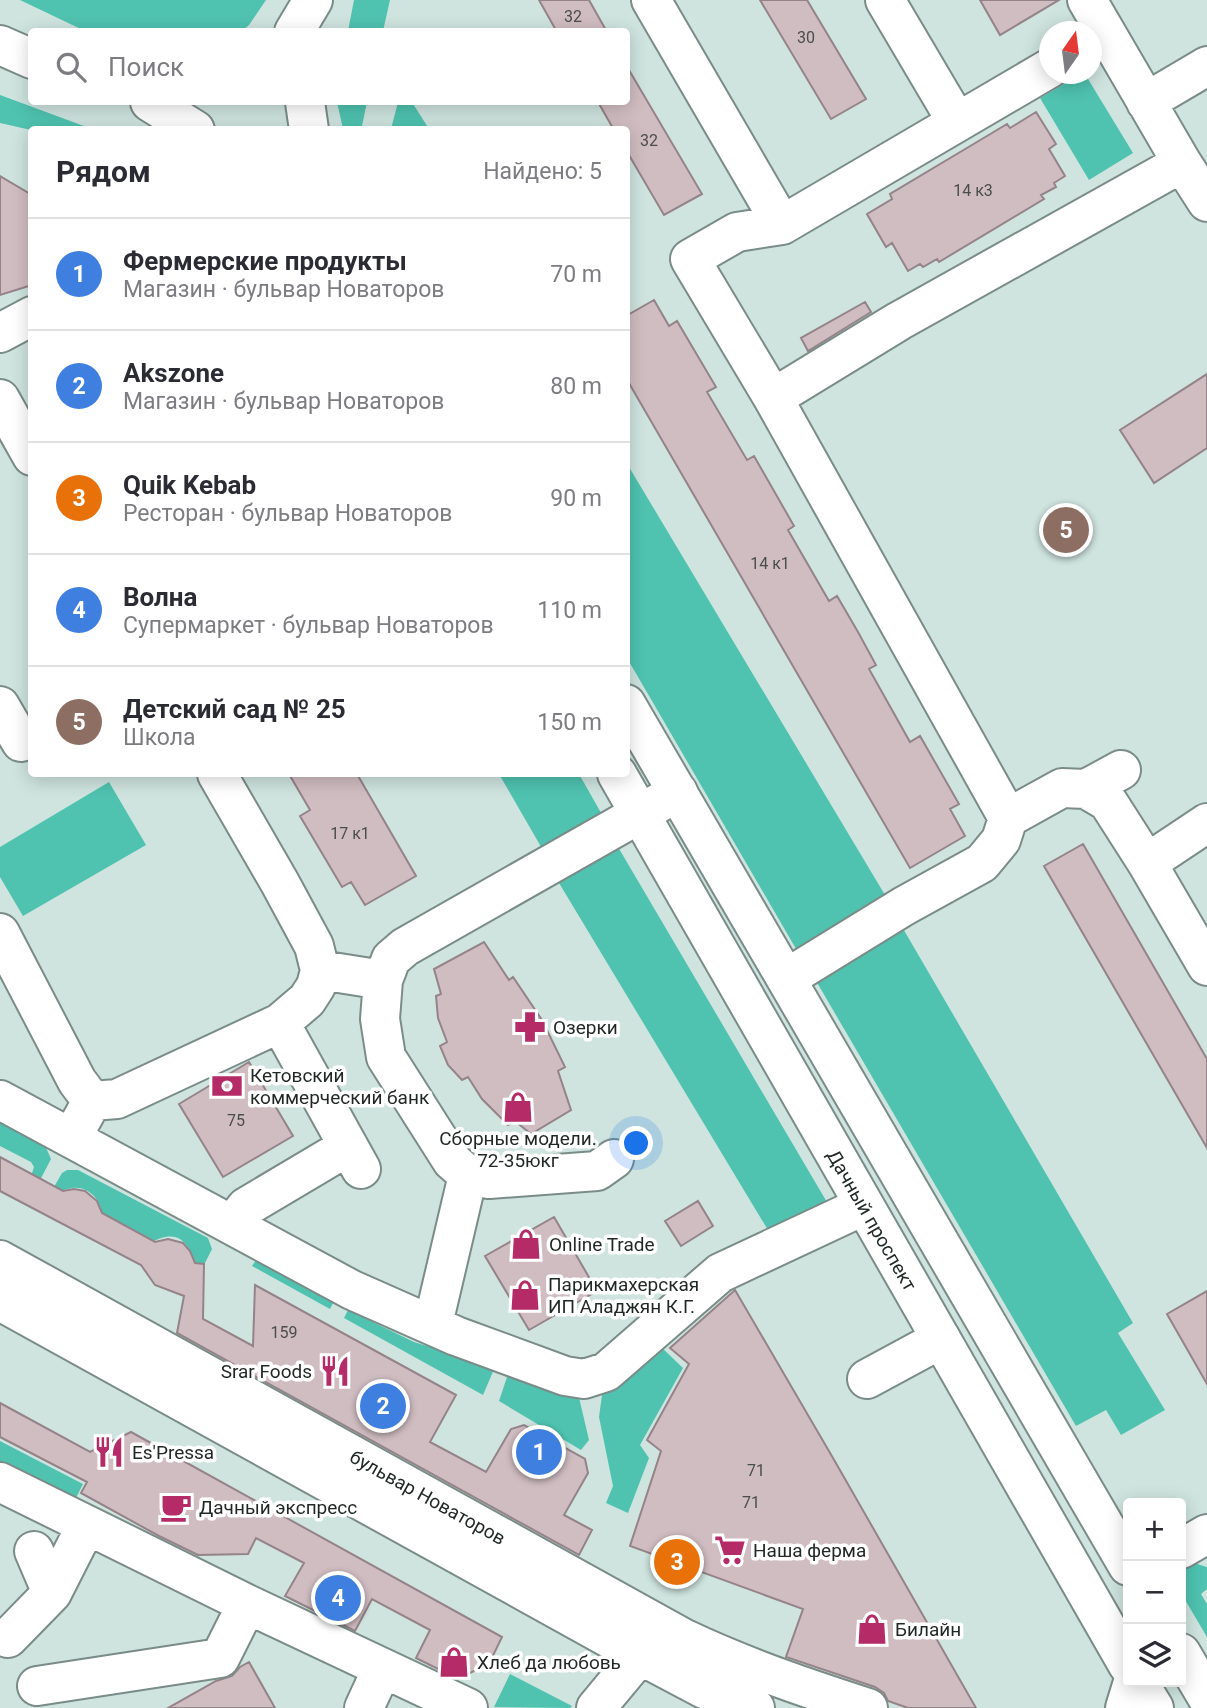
<!DOCTYPE html>
<html lang="ru">
<head>
<meta charset="utf-8">
<style>
  :root { --surface:#fff; --page:#f2f2f3; --text:#2b2b33; --muted:#7c7c81; --line:#e1e1e2; --accent:#b52b68 }
  body { margin:0; font-family:Roboto,sans-serif; background:var(--page); color:var(--text) }
  .controls { position:absolute; right:21px; bottom:21px; display:grid; overflow:hidden; border-radius:7px; box-shadow:0 4px 18px #0003 }
  .controls button { width:63px; height:63px; display:grid; place-items:center; padding:0; border:0; border-bottom:2px solid var(--line); background:var(--surface); color:var(--text); font:35px sans-serif }
  .compass { position:absolute; left:1039px; top:21px; width:63px; height:63px; border-radius:50%; background:var(--surface); box-shadow:0 4px 18px #0003; rotate:14deg }
  .you { position:absolute; left:637px; top:1144px; width:24px; height:24px; margin:-18px; border:5px solid #fff; border-radius:50%; background:#1a73e8; box-shadow:0 0 0 10px #1a73e833 }
  .badge { display:grid; place-items:center; width:46px; height:46px; border-radius:50%; background:var(--accent); color:#fff; font-size:23px; font-weight:700 }
  .pin { position:absolute; translate:-50% -50%; border:4px solid #fff; box-shadow:0 2px 7px #0006 }
  .list { margin:0; padding:0; list-style:none }
  h2 { display:flex; justify-content:space-between; align-items:center; height:91px; margin:0; padding:0 28px; font-size:30px }
  h2 small { font-size:23px; font-weight:400; color:var(--muted) }
  .list li { display:grid; grid-template-columns:46px 1fr auto; gap:21px; align-items:center; box-sizing:border-box; height:112px; padding:0 28px; border-top:2px solid var(--line) }
  .list b { display:block; font-size:26px; white-space:nowrap }
  .list p { margin:0; font-size:23px; white-space:nowrap; color:var(--muted) }
  .list em { font-size:23px; font-style:normal; color:var(--muted) }
  .icon { flex:none; width:38px; height:38px; fill:none; stroke:currentColor; stroke-width:2; stroke-linecap:round; stroke-linejoin:round }
  .map { position:relative; flex:none; width:1207px; height:1708px; overflow:hidden }
  .search { position:absolute; background:var(--surface); box-shadow:0 4px 18px #0003; left:28px; top:28px; width:602px; height:77px; display:flex; align-items:center; gap:18px; box-sizing:border-box; padding:0 24px; border-radius:7px; color:var(--muted); font-size:26px }
  .panel { position:absolute; background:var(--surface); box-shadow:0 4px 18px #0003; left:28px; top:126px; width:602px; height:651px; border-radius:7px }
  .map>svg:first-child { display:block }
  .green { fill:#4fc3b0 }
  .building { fill:#d0bdc2; stroke:#948388; stroke-width:2 }
  .lines { fill:none; stroke-linecap:round; stroke-linejoin:round }
  .minor-casing { stroke:#7a8c88; stroke-width:42 }
  .major-casing { stroke:#7a8c88; stroke-width:42 }
  .minor { stroke:#fff; stroke-width:38 }
  .major { stroke:#fff; stroke-width:38 }
  .labels { text-anchor:middle; stroke-width:7; stroke-linejoin:round; paint-order:stroke }
  .number-label { font-size:16px; fill:#4b4c4c }
  .poi-label { font-size:19px; fill:#1f2725; stroke:#fff; text-anchor:start }
  .street-label { font-size:19px; fill:#1f2725; stroke:#fff }
</style>
</head>
<body>
<div class="map">
<svg width="1207" height="1708" viewBox="0 0 1207 1708">
  <rect width="100%" height="100%" fill="#cfe4df"/>
  <!-- green -->
  <path class="green" d="M 20,0 L 266,0 L 249,25 L 242,31 L 85,31 Z
    M 354,0 L 390,0 L 383,31 L 348,31 Z
    M 1081,74 L 1085,74 L 1133,153 L 1089,180 L 1040,98 Z
    M 0,95 L 92,129 L 31,130 L 0,123 Z
    M 337,102 L 367,102 L 362,126 L 356,129 L 343,129 Z
    M 398,102 L 412,102 L 429,129 L 391,129 Z
    M 626,462 L 888,900 L 799,954 L 627,658 Z
    M 499,774 L 579,774 L 604,818 L 544,852 Z
    M 109,782 L 146,845 L 23,916 L 0,877 L 0,847 Z
    M 618,847 L 831,1209 L 771,1235 L 559,883 Z
    M 898,920 L 1133,1323 L 1118,1333 L 1165,1410 L 1121,1435 L 1106,1410 L 1076,1426 L 812,974 Z
    M 0,1120 L 44,1143 L 51,1159 L 37,1186 L 29,1182 L 34,1167 L 31,1162 L 0,1146 Z
    M 67,1170 L 78,1170 L 208,1238 L 212,1249 L 200,1273 C 190,1250 184,1225 152,1242 L 102,1215 C 101,1200 89,1186 72,1188 C 65,1189 58,1193 50,1194 L 62,1173 Z
    M 256,1260 L 333,1303 L 330,1309 L 252,1266 Z
    M 348,1310 L 414,1342 L 495,1367 L 483,1395 L 344,1318 Z
    M 658,1344 L 683,1368 L 640,1445 L 649,1458 L 628,1513 L 606,1503 L 613,1486 L 599,1417 L 602,1395 Z
    M 508,1374 L 577,1389 L 589,1440 L 581,1450 L 499,1401 Z
    M 0,1441 L 83,1484 L 72,1506 L 0,1469 Z
    M 1184,1560 L 1207,1567 L 1207,1589 L 1201,1594 L 1207,1604 L 1207,1637 L 1181,1593 L 1181,1561 Z
    M 510,1674 L 572,1706 L 570,1708 L 494,1707 Z"/>
  <!-- building -->
  <path class="building" d="M 539,0 L 589,0 L 607,32 L 557,32 Z
    M 760,0 L 807,0 L 866,99 L 831,119 Z
    M 980,0 L 1059,0 L 1000,35 Z
    M 626,65 L 702,194 L 664,215 L 626,150 L 626,130 L 614,130 L 598,102 L 626,102 Z
    M 1036,112 L 1056,144 L 1049,149 L 1065,176 L 1054,183 L 1056,187 L 1041,195 L 1044,199 L 939,262 L 937,259 L 923,267 L 920,264 L 908,271 L 892,243 L 886,247 L 867,214 L 892,199 L 890,194 L 987,136 L 1007,124 L 1010,128 Z
    M 0,176 L 32,195 L 32,285 L 0,295 Z
    M 654,300 L 669,326 L 677,321 L 716,387 L 707,392 L 747,460 L 754,456 L 794,526 L 788,530 L 829,601 L 837,596 L 858,632 L 876,665 L 869,669 L 910,742 L 920,736 L 959,804 L 950,809 L 965,836 L 910,868 L 626,378 L 626,316 Z
    M 865,302 L 871,312 L 808,351 L 801,338 Z
    M 1207,374 L 1207,448 L 1154,483 L 1120,430 Z
    M 289,774 L 357,774 L 416,876 L 365,905 L 351,882 L 342,887 L 300,816 L 310,810 Z
    M 1083,844 L 1207,1059 L 1207,1148 L 1044,866 Z
    M 484,942 L 509,980 L 513,977 L 542,1020 L 565,1067 L 558,1071 L 571,1110 L 531,1134 L 515,1121 L 508,1125 L 482,1099 L 468,1077 L 462,1080 L 448,1065 L 440,1046 L 447,1042 L 438,1018 L 436,996 L 441,994 L 434,969 Z
    M 249,1062 L 293,1136 L 223,1177 L 179,1104 Z
    M 0,1157 L 63,1191 L 74,1189 L 85,1191 L 97,1201 L 102,1213 L 155,1242 L 168,1239 L 183,1243 L 190,1251 L 195,1263 L 204,1264 L 203,1319 L 253,1346 L 255,1285 L 456,1395 L 430,1442 L 486,1472 L 511,1429 L 524,1425 L 585,1459 L 588,1473 L 564,1515 L 592,1530 L 579,1555 L 177,1333 L 184,1296 L 155,1285 L 141,1265 L 0,1191 Z
    M 698,1201 L 713,1226 L 681,1246 L 665,1221 Z
    M 554,1217 L 597,1291 L 529,1330 L 485,1256 Z
    M 735,1290 L 833,1458 L 976,1708 L 908,1708 L 888,1701 L 884,1693 L 875,1687 L 786,1657 L 803,1609 L 630,1546 L 661,1451 L 647,1440 L 689,1364 L 670,1348 Z
    M 1207,1291 L 1207,1384 L 1167,1314 Z
    M 0,1403 L 90,1452 L 131,1432 L 502,1637 L 488,1666 L 484,1666 L 458,1679 L 416,1658 L 430,1630 L 372,1599 L 355,1631 L 285,1596 L 304,1563 L 256,1538 L 248,1554 L 198,1555 L 159,1536 L 81,1493 L 87,1482 L 0,1437 Z
    M 249,1662 L 275,1708 L 168,1708 L 216,1681 L 232,1676 L 240,1667 Z"/>
  <g class="lines">
    <defs>
      <path id="minor" d="M 651,0 L 782,225
        M 885,0 L 957,122
        M 1087,0 L 1182,163
        M 1146,102 L 1207,66
        M 0,333 L 32,316
        M 773,398 L 690,259 L 737,232 L 782,225 L 1050,68
        M 0,399 L 32,456
        M 0,706 L 21,742
        M 1086,789 L 1121,770
        M 1008,818 L 773,398 L 899,321 L 1182,163 L 1207,202
        M 1147,863 L 1207,823
        M 0,933 L 77,1081 L 92,1101
        M 320,970 L 383,980
        M 787,978 L 904,906 L 982,863 L 1001,840 L 1008,818 L 1062,788 L 1086,789 L 1108,802 L 1147,863 L 1207,966
        M 280,1023 L 361,1169
        M 0,1100 L 352,1290 L 456,1336 L 565,1376 L 584,1379 L 606,1372 L 720,1273 L 863,1206
        M 72,1137 L 92,1101 L 117,1099 L 280,1023 L 307,1000 L 316,986 L 320,970 L 314,946 L 280,883 L 217,774
        M 468,1175 L 489,1179 L 597,1171 L 614,1159
        M 233,1224 L 246,1207 L 347,1147
        M 0,1260 L 685,1639 C 744,1667 806,1688 868,1708
        M 0,1301 L 640,1655 L 704,1689 L 755,1708
        M 433,1324 L 468,1175 L 452,1161 L 386,1057 L 380,1019 L 383,980 L 391,959 L 405,947 L 678,792
        M 867,1379 L 941,1339
        M 0,1482 L 247,1604 L 468,1708
        M 1181,1549 L 1207,1534
        M 52,1593 L 86,1526
        M 8,1638 L 52,1593 L 34,1551
        M 37,1686 L 220,1658 L 247,1604
        M 364,1708 L 382,1669
        M 596,1708 L 640,1655
        M 1125,1708 L 1133,1682"/>
      <path id="major" d="M 294,32 L 313,0
        M 0,45 L 32,59
        M 150,102 L 195,130
        M 305,102 L 309,130
        M 626,704 L 1128,1566
        M 617,774 L 1128,1665
        M 1181,1653 L 1207,1697
        M 1138,1682 L 1154,1708"/>
    </defs>
    <!-- minor casing -->
    <use href="#minor" class="minor-casing"/>
    <!-- major casing -->
    <use href="#major" class="major-casing"/>
    <!-- minor -->
    <use href="#minor" class="minor"/>
    <!-- major -->
    <use href="#major" class="major"/>
  </g>
  <!-- icons -->
  <defs>
    <symbol id="pharmacy-bare" viewBox="-9 -9 18 18"><path d="M-2-6h4v4h4v4h-4v4h-4v-4h-4v-4h4Z" fill="#b52b68" stroke="#fff" stroke-width="2.5" paint-order="stroke"/></symbol>
    <symbol id="bank-bare" viewBox="-9 -9 18 18"><path d="M-6-4H6V4H-6ZM0-2.3a2.3 2.3 0 1 0 0 4.6a2.3 2.3 0 1 0 0-4.6Z" fill="#b52b68" stroke="#fff" stroke-width="2.5" paint-order="stroke"/></symbol>
    <symbol id="shop-bare" viewBox="-9 -9 18 18"><path d="M-5-2.5h2.3a2.7 3.5 0 0 1 5.4 0H5L5.5 6h-11ZM-1.5-2.5h3a1.5 2.3 0 0 0-3 0Z" fill="#b52b68" stroke="#fff" stroke-width="2.5" paint-order="stroke"/></symbol>
    <symbol id="restaurant-bare" viewBox="-9 -9 18 18"><path d="M-5-6h1v4h1v-4h1v4h1v-4h1v5L-1.5 .5V6h-2V.5L-5-1ZM5-6V6H3V1.5H1.5Q1.5-4 5-6Z" fill="#b52b68" stroke="#fff" stroke-width="2.5" paint-order="stroke"/></symbol>
    <symbol id="cafe-bare" viewBox="-9 -9 18 18"><path d="M-5.5-4.5H6V0H3Q3 3.5 0 3.5H-2.5Q-5.5 3.5-5.5 0ZM3-3.2v2h1.7v-2ZM-6 4.5H4V6H-6Z" fill="#b52b68" stroke="#fff" stroke-width="2.5" paint-order="stroke"/></symbol>
    <symbol id="supermarket-bare" viewBox="-9 -9 18 18"><path d="M-6-5.5h2.5l.6 2H6L4.5 2H-2.5L-4.4-4H-6ZM-1.5 3.2a1.3 1.3 0 1 0 .1 0ZM3 3.2a1.3 1.3 0 1 0 .1 0Z" fill="#b52b68" stroke="#fff" stroke-width="2.5" paint-order="stroke"/></symbol>
  </defs>
  <g fill-rule="evenodd">
    <use href="#pharmacy-bare" x="508" y="1005" width="44" height="44"/>
    <use href="#bank-bare" x="205" y="1064" width="44" height="44"/>
    <use href="#shop-bare" x="496" y="1085" width="44" height="44"/>
    <use href="#shop-bare" x="504" y="1222" width="44" height="44"/>
    <use href="#shop-bare" x="503" y="1273" width="44" height="44"/>
    <use href="#restaurant-bare" x="313" y="1349" width="44" height="44"/>
    <use href="#restaurant-bare" x="87" y="1430" width="44" height="44"/>
    <use href="#cafe-bare" x="154" y="1485" width="44" height="44"/>
    <use href="#supermarket-bare" x="708" y="1528" width="44" height="44"/>
    <use href="#shop-bare" x="850" y="1607" width="44" height="44"/>
    <use href="#shop-bare" x="432" y="1640" width="44" height="44"/>
  </g>
  <g class="labels">
    <!-- number labels -->
    <g class="number-label">
      <text x="573" y="22">32</text>
      <text x="806" y="43">30</text>
      <text x="649" y="146">32</text>
      <text x="973" y="196">14 к3</text>
      <text x="770" y="569">14 к1</text>
      <text x="350" y="839">17 к1</text>
      <text x="236" y="1126">75</text>
      <text x="284" y="1338">159</text>
      <text x="756" y="1476">71</text>
      <text x="751" y="1508">71</text>
    </g>
    <!-- poi labels -->
    <g class="poi-label">
      <text x="553" y="1034">Озерки</text>
      <text x="250" y="1082">Кетовский<tspan x="250" dy="22">коммерческий банк</tspan></text>
      <text x="518" y="1145" text-anchor="middle">Сборные модели.<tspan x="518" dy="22">72-35юкг</tspan></text>
      <text x="549" y="1251">Online Trade</text>
      <text x="548" y="1291">Парикмахерская<tspan x="548" dy="22">ИП Аладжян К.Г.</tspan></text>
      <text x="312" y="1378" text-anchor="end">Srar Foods</text>
      <text x="132" y="1459">Es'Pressa</text>
      <text x="199" y="1514">Дачный экспресс</text>
      <text x="753" y="1557">Наша ферма</text>
      <text x="895" y="1636">Билайн</text>
      <text x="477" y="1669">Хлеб да любовь</text>
    </g>
    <!-- street labels -->
    <g class="street-label">
      <text transform="translate(872 1220) rotate(60)" y="7">Дачный проспект</text>
      <text transform="translate(428 1497) rotate(29)" y="7">бульвар Новаторов</text>
    </g>
  </g>
</svg>
<div class="controls">
<button>+</button>
<button>−</button>
<button><svg class="icon" aria-label="layers" viewBox="0 0 24 24"><path d="M12 4l9 5-9 5-9-5zM3 14l9 5 9-5"/></svg></button>
</div>
<svg class="compass" viewBox="-18 -18 36 36"><path d="M0-13l5 13h-10z" fill="#e53935"/><path d="M0 13l5-13h-10z" fill="#7c7c81"/></svg>
<div class="you"></div>
<div class="pin badge" style="left:539px;top:1452px;background:#3f7fe0">1</div>
<div class="pin badge" style="left:383px;top:1406px;background:#3f7fe0">2</div>
<div class="pin badge" style="left:677px;top:1562px;background:#e8710a">3</div>
<div class="pin badge" style="left:338px;top:1598px;background:#3f7fe0">4</div>
<div class="pin badge" style="left:1066px;top:530px;background:#8d6e63">5</div>
<div class="search"><svg class="icon" aria-label="search" viewBox="0 0 24 24"><circle cx="10" cy="10" r="6"/><path d="M15 15l6 6"/></svg>Поиск</div>
<section class="panel">
<h2>Рядом<small>Найдено: 5</small></h2>
<ul class="list">
<li><span class="badge" style="background:#3f7fe0">1</span><div><b>Фермерские продукты</b><p>Магазин · бульвар Новаторов</p></div><em>70 m</em></li>
<li><span class="badge" style="background:#3f7fe0">2</span><div><b>Akszone</b><p>Магазин · бульвар Новаторов</p></div><em>80 m</em></li>
<li><span class="badge" style="background:#e8710a">3</span><div><b>Quik Kebab</b><p>Ресторан · бульвар Новаторов</p></div><em>90 m</em></li>
<li><span class="badge" style="background:#3f7fe0">4</span><div><b>Волна</b><p>Супермаркет · бульвар Новаторов</p></div><em>110 m</em></li>
<li><span class="badge" style="background:#8d6e63">5</span><div><b>Детский сад № 25</b><p>Школа</p></div><em>150 m</em></li>
</ul>
</section>
</div>
</body>
</html>
